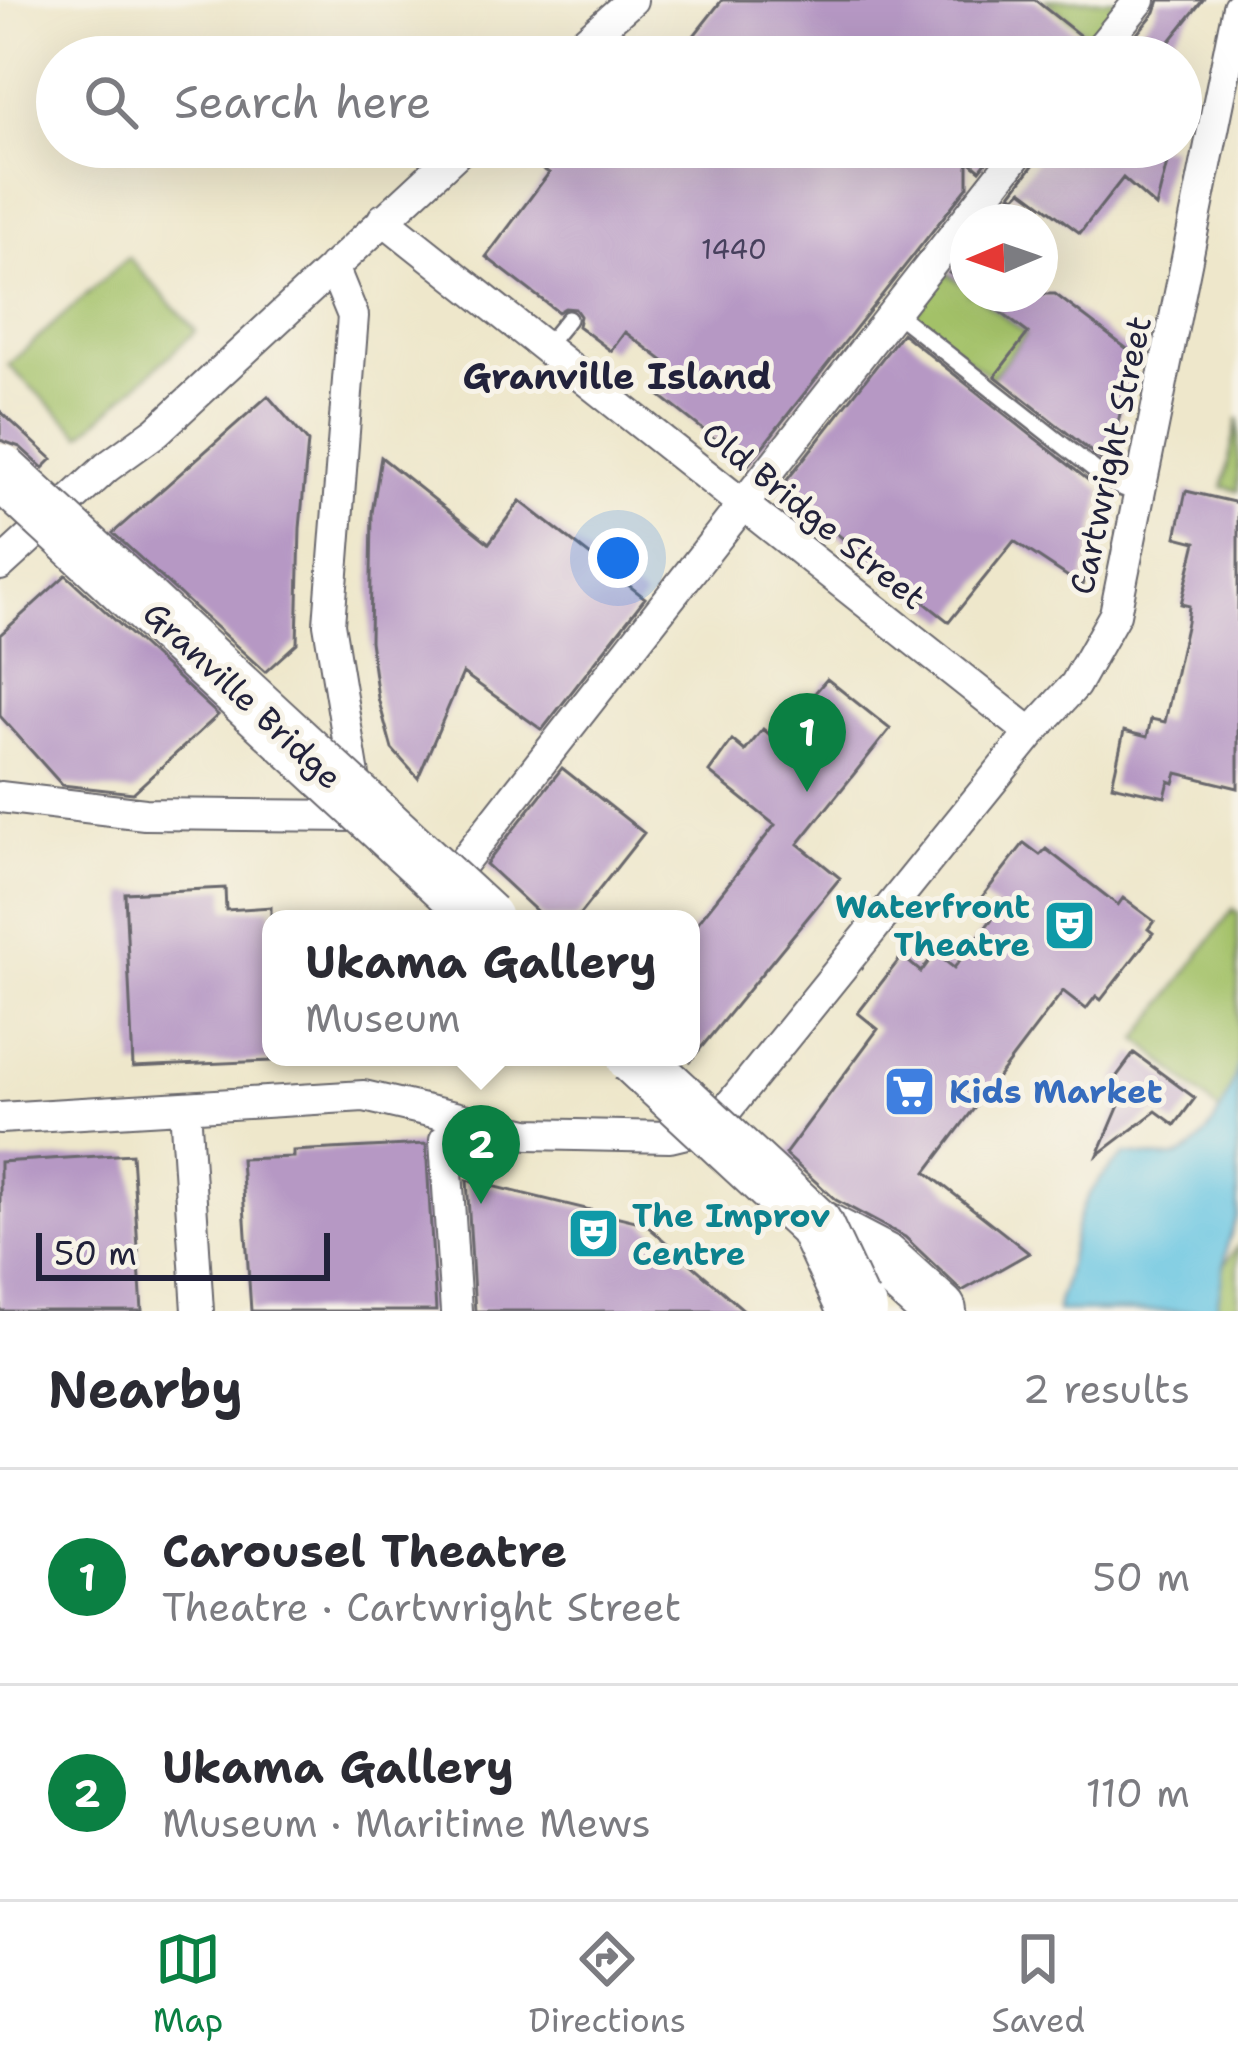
<!DOCTYPE html>
<html lang="en">
<head>
<meta charset="utf-8">
<style>
  :root { --surface:#fff; --page:#f2f2f3; --text:#2b2b33; --muted:#7c7c81; --line:#e1e1e2; --accent:#0b8043 }
  body { margin:0; font-family:"Shantell Sans",sans-serif; background:var(--page); color:var(--text) }
  .compass { position:absolute; left:950px; top:204px; width:108px; height:108px; border-radius:50%; background:var(--surface); box-shadow:0 12px 48px #0002; rotate:268deg }
  .scale { position:absolute; left:36px; bottom:30px; width:294px; box-sizing:border-box; padding-left:12px; border:6px solid #22223b; border-top:0; font-size:33px; line-height:42px; white-space:nowrap; color:#22223b; -webkit-text-stroke:9px #f7f3e8; paint-order:stroke }
  .you { position:absolute; left:618px; top:558px; width:42px; height:42px; margin:-30px; border:9px solid #fff; border-radius:50%; background:#1a73e8; box-shadow:0 0 0 18px #1a73e833 }
  .badge { display:grid; place-items:center; width:78px; height:78px; border-radius:50%; background:var(--accent); color:#fff; font-size:39px; font-weight:700 }
  .pin { position:absolute; translate:-50% -99px; filter:drop-shadow(0 3px 6px #0008) }
  .pin::after { content:''; position:absolute; top:63px; width:42px; height:36px; background:inherit; clip-path:polygon(0 0,100% 0,50% 100%) }
  .popup { position:absolute; left:262px; top:910px; width:438px; height:156px; box-sizing:border-box; display:grid; place-content:center; border-radius:24px; background:var(--surface); filter:drop-shadow(0 3px 9px #0005); font-size:39px; white-space:nowrap; color:var(--muted) }
  .popup b { font-size:45px; color:var(--text) }
  .popup::after { content:''; position:absolute; left:50%; top:100%; margin-left:-24px; border:24px solid transparent; border-top-color:var(--surface) }
  .list { margin:0; padding:0; list-style:none }
  h2 { display:flex; justify-content:space-between; align-items:center; height:156px; margin:0; padding:0 48px; font-size:51px }
  h2 small { font-size:39px; font-weight:400; color:var(--muted) }
  .list li { display:grid; grid-template-columns:78px 1fr auto; gap:36px; align-items:center; box-sizing:border-box; height:216px; padding:0 48px; border-top:3px solid var(--line) }
  .list b { display:block; font-size:45px; white-space:nowrap }
  .list p { margin:0; font-size:39px; white-space:nowrap; color:var(--muted) }
  .list em { font-size:39px; font-style:normal; color:var(--muted) }
  .icon { flex:none; width:66px; height:66px; fill:none; stroke:currentColor; stroke-width:2; stroke-linecap:round; stroke-linejoin:round }
  .map { position:relative; flex:none; width:1238px; height:1311px; overflow:hidden }
  .search { position:absolute; background:var(--surface); box-shadow:0 12px 48px #0002; left:36px; right:36px; top:36px; height:132px; display:flex; align-items:center; gap:30px; box-sizing:border-box; padding:0 42px; border-radius:66px; color:var(--muted); font-size:45px }
  .sheet { height:588px; background:var(--surface) }
  nav { display:flex; justify-content:space-around; align-items:center; box-sizing:border-box; height:168px; border-top:3px solid var(--line); background:var(--surface); font-size:33px; color:var(--muted) }
  nav a { display:grid; justify-items:center; gap:6px }
  nav .on { color:var(--accent) }
  .map>svg:first-child { display:block }
  .green { fill:#a3c168; stroke:#627252; stroke-width:3 }
  .water { fill:#64c4e2; stroke:#43738e; stroke-width:3 }
  .building { fill:#b698c4 }
  .lines { fill:none; stroke-linecap:round; stroke-linejoin:round }
  .lane-casing { stroke:#69676d; stroke-width:20 }
  .street-casing { stroke:#69676d; stroke-width:34 }
  .highway-casing { stroke:#69676d; stroke-width:58 }
  .lane { stroke:#fff; stroke-width:15 }
  .street { stroke:#fff; stroke-width:30 }
  .highway { stroke:#fff; stroke-width:54 }
  .highway-bridge-casing { stroke:#69676d; stroke-width:58; stroke-linecap:butt }
  .highway-bridge { stroke:#fff; stroke-width:54 }
  .labels { text-anchor:middle; stroke-width:10; stroke-linejoin:round; paint-order:stroke }
  .number-label { font-size:27px; fill:#47405d }
  .street-label { font-size:33px; fill:#22223b; stroke:#f7f3e8 }
  .culture-label { font-size:33px; font-weight:bold; fill:#0d838f; stroke:#f7f3e8; text-anchor:end }
  .shop-label { font-size:33px; font-weight:bold; fill:#366cbe; stroke:#f7f3e8; text-anchor:start }
  .neighbourhood-label { font-size:36px; font-weight:bold; fill:#22223b; stroke:#f7f3e8 }
</style>
</head>
<body>
<div class="map">
<svg width="1238" height="1311" viewBox="0 0 1238 1311">
  <rect width="100%" height="100%" fill="#f7f3e8"/>
  <filter id="ink" filterUnits="userSpaceOnUse"><feTurbulence type="fractalNoise" baseFrequency=".00833" numOctaves="2"/><feDisplacementMap in="SourceGraphic" scale="24" xChannelSelector="R" yChannelSelector="G"/><feConvolveMatrix kernelMatrix="1 2 1 2 8 2 1 2 1" color-interpolation-filters="sRGB"/></filter>
  <filter id="wash" filterUnits="userSpaceOnUse"><feTurbulence type="fractalNoise" baseFrequency=".004" numOctaves="4" result="noise"/><feDisplacementMap in="SourceGraphic" scale="48" xChannelSelector="R" yChannelSelector="G"/><feGaussianBlur stdDeviation="2.7" result="paint"/><feColorMatrix in="noise" values="0 0 0 0 0 0 0 0 0 0 0 0 0 0 0 0 0 1.4 0 .05"/><feComposite in="paint" operator="in"/></filter>
  <g filter="url(#wash)">
    <rect width="100%" height="100%" fill="#eee7cb"/>
    <!-- green -->
    <path class="green" d="M 1045,0 L 1123,0 L 1093,38 Z
      M 128,257 L 196,331 L 82,435 L 8,365 Z
      M 947,273 L 968,289 L 968,294 L 974,294 L 1026,334 L 992,378 L 913,317 Z
      M 1238,418 L 1238,491 L 1223,487 Z
      M 1233,909 L 1238,913 L 1238,1128 L 1138,1039 Z
      M 1238,1246 L 1238,1311 L 1191,1311 Z"/>
    <!-- water -->
    <path class="water" d="M 1238,1064 L 1238,1214 L 1228,1243 L 1216,1311 L 1057,1311 C 1057,1300 1062,1294 1064,1284 C 1076,1226 1077,1194 1126,1154 C 1140,1154 1152,1158 1165,1158 C 1204,1159 1231,1095 1238,1064 Z"/>
    <g id="blocks">
      <!-- building -->
      <path class="building" d="M 722,0 L 1035,0 L 1083,38 L 1074,57 L 677,57 Z
        M 1159,0 L 1203,0 L 1157,57 L 1118,57 L 1155,12 Z
        M 509,147 L 998,147 L 980,170 L 968,160 L 968,186 L 748,465 L 659,395 L 677,371 L 625,332 L 611,351 L 578,326 L 580,316 L 575,309 L 565,308 L 558,312 L 486,257 L 549,173 Z
        M 1042,147 L 1171,147 L 1156,207 L 1123,178 L 1080,233 L 1022,190 L 1015,197 L 1011,194 L 1038,159 Z
        M 968,249 L 968,288 L 949,273 Z
        M 976,294 L 1055,294 L 1134,354 L 1108,465 L 995,376 L 1028,333 Z
        M 902,333 L 1102,491 L 1082,586 L 1014,541 L 949,622 L 780,489 Z
        M 268,396 L 308,442 L 300,528 L 297,643 L 265,672 L 113,533 Z
        M 0,411 L 52,459 L 43,468 L 20,447 L 0,440 Z
        M 381,457 L 489,543 L 520,501 L 645,598 L 542,730 L 463,673 L 418,778 L 392,749 L 378,698 L 370,641 L 372,513 Z
        M 1186,491 L 1238,503 L 1238,788 L 1177,773 L 1174,783 L 1169,781 L 1165,797 L 1112,785 L 1124,731 L 1147,737 L 1151,719 L 1165,722 L 1187,622 L 1189,606 L 1181,604 L 1196,542 L 1176,537 Z
        M 66,575 L 218,715 L 133,793 L 62,785 L 0,716 L 0,635 Z
        M 827,679 L 890,729 L 798,844 L 840,878 L 691,1060 L 691,931 L 775,825 L 709,772 L 732,740 L 745,751 L 763,729 L 775,739 Z
        M 562,768 L 644,833 L 576,919 L 545,919 L 486,864 Z
        M 1024,843 L 1040,855 L 1046,849 L 1118,905 L 1123,898 L 1154,921 L 1148,929 L 1153,933 L 1101,1000 L 1096,996 L 1086,1009 L 1063,991 L 926,1172 L 1029,1253 L 962,1291 L 905,1237 L 836,1200 L 785,1154 L 878,1029 L 858,1013 L 902,956 L 921,972 L 935,953 L 954,968 L 999,910 L 982,897 Z
        M 225,888 L 226,910 L 271,907 L 271,1061 L 133,1067 L 125,893 Z
        M 1134,1053 L 1195,1098 L 1175,1125 L 1156,1111 L 1098,1155 L 1126,1089 L 1114,1080 Z
        M 426,1144 L 436,1311 L 251,1311 L 241,1159 L 293,1157 L 293,1151 Z
        M 132,1154 L 142,1311 L 0,1311 L 0,1162 Z
        M 467,1180 L 644,1223 L 745,1311 L 475,1311 Z"/>
    </g>
  </g>
  <g filter="url(#ink)">
    <use href="#blocks" fill-opacity="0" stroke="#69676d" stroke-width="3"/>
    <g class="lines">
      <defs>
        <path id="lane" d="M 894,312 L 1114,485 L 1140,494
          M 545,347 L 568,319"/>
        <path id="street" d="M 567,57 L 632,0
          M 1093,57 L 1140,0
          M 383,219 L 1031,733
          M 333,267 L 353,316 L 329,624 L 357,794
          M 0,565 L 107,467 L 157,431 L 463,147
          M 0,797 L 145,814 L 360,816 L 369,823
          M 445,885 L 1023,147
          M 185,1107 L 198,1311
          M 0,1118 L 364,1096 L 528,1134 L 670,1137 L 695,1131 L 719,1119 L 1031,733 L 1075,685 L 1115,614 L 1238,7
          M 445,1140 L 456,1311"/>
        <path id="highway" d="M 815,1225 L 884,1261 L 939,1311"/>
      </defs>
      <!-- lane casing -->
      <use href="#lane" class="lane-casing"/>
      <!-- street casing -->
      <use href="#street" class="street-casing"/>
      <!-- highway casing -->
      <use href="#highway" class="highway-casing"/>
      <!-- lane -->
      <use href="#lane" class="lane"/>
      <!-- street -->
      <use href="#street" class="street"/>
      <!-- highway -->
      <use href="#highway" class="highway"/>
      <defs>
        <path id="highway-bridge" d="M 0,471 L 485,919
          M 634,1057 L 815,1225 L 852,1304 L 860,1311"/>
      </defs>
      <!-- highway-bridge casing -->
      <use href="#highway-bridge" class="highway-bridge-casing"/>
      <!-- highway-bridge -->
      <use href="#highway-bridge" class="highway-bridge"/>
    </g>
  </g>
  <!-- icons -->
  <defs>
    <symbol id="theatre-square" viewBox="-11 -11 22 22"><rect x="-9" y="-9" width="18" height="18" rx="4" fill="#0f9aa8" stroke="#f7f3e8"/><path d="M-5-5.5Q0-4 5-5.5V0Q5 5 0 6Q-5 5-5 0ZM-3.3-2.5H-1v1.5H-3.3ZM1-2.5H3.3v1.5H1ZM-2.8 1Q0 5.5 2.8 1Z" fill="#fff"/></symbol>
    <symbol id="supermarket-square" viewBox="-11 -11 22 22"><rect x="-9" y="-9" width="18" height="18" rx="4" fill="#3f7fe0" stroke="#f7f3e8"/><path d="M-6-5.5h2.5l.6 2H6L4.5 2H-2.5L-4.4-4H-6ZM-1.5 3.2a1.3 1.3 0 1 0 .1 0ZM3 3.2a1.3 1.3 0 1 0 .1 0Z" fill="#fff"/></symbol>
  </defs>
  <g fill-rule="evenodd">
    <use href="#theatre-square" x="1040" y="896" width="59" height="59"/>
    <use href="#supermarket-square" x="880" y="1062" width="59" height="59"/>
    <use href="#theatre-square" x="564" y="1204" width="59" height="59"/>
  </g>
  <g class="labels">
    <!-- number labels -->
    <g class="number-label">
      <text x="734" y="259">1440</text>
    </g>
    <!-- street labels -->
    <g class="street-label">
      <text transform="translate(1110 455) rotate(-78)" y="12">Cartwright Street</text>
      <text transform="translate(814 515) rotate(39)" y="12">Old Bridge Street</text>
      <text transform="translate(243 695) rotate(43)" y="12">Granville Bridge</text>
    </g>
    <!-- culture labels -->
    <g class="culture-label">
      <text x="1030" y="918">Waterfront<tspan x="1030" dy="38">Theatre</tspan></text>
      <text x="632" y="1227" text-anchor="start">The Improv<tspan x="632" dy="38">Centre</tspan></text>
    </g>
    <!-- shop labels -->
    <g class="shop-label">
      <text x="949" y="1103">Kids Market</text>
    </g>
    <!-- neighbourhood labels -->
    <g class="neighbourhood-label">
      <text x="617" y="389">Granville Island</text>
    </g>
  </g>
</svg>
<svg class="compass" viewBox="-18 -18 36 36"><path d="M0-13l5 13h-10z" fill="#e53935"/><path d="M0 13l5-13h-10z" fill="#7c7c81"/></svg>
<div class="scale">50 m</div>
<div class="you"></div>
<div class="pin badge" style="left:807px;top:792px">1</div>
<div class="pin badge" style="left:481px;top:1204px">2</div>
<div class="popup"><b>Ukama Gallery</b>Museum</div>
<div class="search"><svg class="icon" aria-label="search" viewBox="0 0 24 24"><circle cx="10" cy="10" r="6"/><path d="M15 15l6 6"/></svg>Search here</div>
</div>
<section class="sheet">
<h2>Nearby<small>2 results</small></h2>
<ul class="list">
<li><span class="badge">1</span><div><b>Carousel Theatre</b><p>Theatre · Cartwright Street</p></div><em>50 m</em></li>
<li><span class="badge">2</span><div><b>Ukama Gallery</b><p>Museum · Maritime Mews</p></div><em>110 m</em></li>
</ul>
</section>
<nav>
<a class="on"><svg class="icon" aria-label="map" viewBox="0 0 24 24"><path d="M3 6l6-2 6 2 6-2v14l-6 2-6-2-6 2zM9 4v14M15 6v14"/></svg>Map</a>
<a><svg class="icon" aria-label="directions" viewBox="0 0 24 24"><path d="M12 3l9 9-9 9-9-9zM9 14v-3h6M13 9l2 2-2 2"/></svg>Directions</a>
<a><svg class="icon" aria-label="saved" viewBox="0 0 24 24"><path d="M7 4h10v16l-5-4-5 4z"/></svg>Saved</a>
</nav>
</body>
</html>
